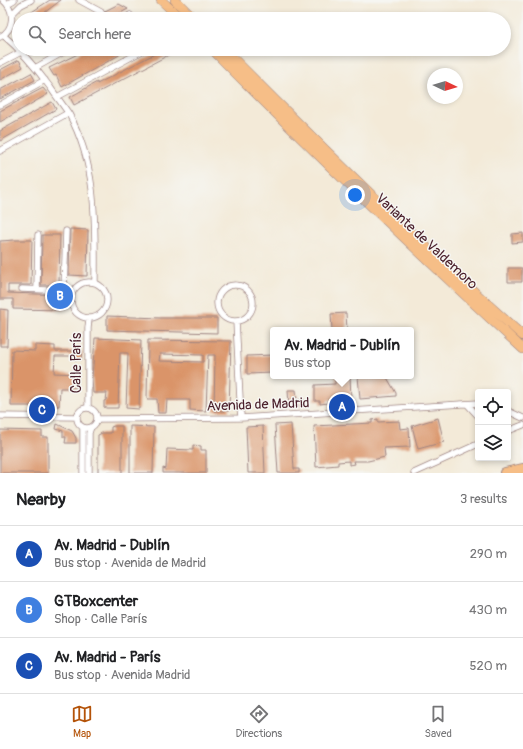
<!DOCTYPE html>
<html lang="en">
<head>
<meta charset="utf-8">
<style>
  :root { --surface:#fff; --page:#f6f6f6; --text:#202124; --muted:#757577; --line:#e0e0e0; --accent:#b45309 }
  body { margin:0; font-family:Pangolin,sans-serif; background:var(--page); color:var(--text) }
  .controls { position:absolute; right:12px; bottom:12px; display:grid; overflow:hidden; border-radius:4px; box-shadow:0 2px 6px #0003 }
  .controls button { width:36px; height:36px; display:grid; place-items:center; padding:0; border:0; border-bottom:1px solid var(--line); background:var(--surface); color:var(--text); font:20px sans-serif }
  .compass { position:absolute; left:427px; top:68px; width:36px; height:36px; border-radius:50%; background:var(--surface); box-shadow:0 2px 6px #0003; rotate:94deg }
  .you { position:absolute; left:355px; top:195px; width:14px; height:14px; margin:-10px; border:3px solid #fff; border-radius:50%; background:#1a73e8; box-shadow:0 0 0 6px #1a73e833 }
  .badge { display:grid; place-items:center; width:26px; height:26px; border-radius:50%; background:var(--accent); color:#fff; font-size:13px; font-weight:700 }
  .pin { position:absolute; translate:-50% -50%; border:2px solid #fff; box-shadow:0 1px 4px #0006 }
  .popup { position:absolute; left:270px; top:327px; width:144px; height:52px; box-sizing:border-box; display:grid; place-content:center; border-radius:4px; background:var(--surface); filter:drop-shadow(0 1px 3px #0005); font-size:13px; white-space:nowrap; color:var(--muted) }
  .popup b { font-size:15px; color:var(--text) }
  .popup::after { content:''; position:absolute; left:50%; top:100%; margin-left:-8px; border:8px solid transparent; border-top-color:var(--surface) }
  .list { margin:0; padding:0; list-style:none }
  h2 { display:flex; justify-content:space-between; align-items:center; height:52px; margin:0; padding:0 16px; font-size:17px }
  h2 small { font-size:13px; font-weight:400; color:var(--muted) }
  .list li { display:grid; grid-template-columns:26px 1fr auto; gap:12px; align-items:center; box-sizing:border-box; height:56px; padding:0 16px; border-top:1px solid var(--line) }
  .list b { display:block; font-size:15px; white-space:nowrap }
  .list p { margin:0; font-size:13px; white-space:nowrap; color:var(--muted) }
  .list em { font-size:13px; font-style:normal; color:var(--muted) }
  .icon { flex:none; width:22px; height:22px; fill:none; stroke:currentColor; stroke-width:2; stroke-linecap:round; stroke-linejoin:round }
  .map { position:relative; flex:none; width:523px; height:473px; overflow:hidden }
  .search { position:absolute; background:var(--surface); box-shadow:0 2px 6px #0003; left:12px; right:12px; top:12px; height:44px; display:flex; align-items:center; gap:10px; box-sizing:border-box; padding:0 14px; border-radius:22px; color:var(--muted); font-size:15px }
  .sheet { height:220px; background:var(--surface) }
  nav { display:flex; justify-content:space-around; align-items:center; box-sizing:border-box; height:56px; border-top:1px solid var(--line); background:var(--surface); font-size:11px; color:var(--muted) }
  nav a { display:grid; justify-items:center; gap:2px }
  nav .on { color:var(--accent) }
  .map>svg:first-child { display:block }
  .building { fill:#da9469; fill-rule:evenodd }
  .lines { fill:none; stroke-linecap:round; stroke-linejoin:round }
  .minor-casing { stroke:#9e8482; stroke-width:7 }
  .primary-casing { stroke:#9e8482; stroke-width:10 }
  .motorway-casing { stroke:#9e8482; stroke-width:12 }
  .minor { stroke:#fff; stroke-width:5.5 }
  .primary { stroke:#f6be87; stroke-width:9 }
  .motorway { stroke:#f6be87; stroke-width:10 }
  .labels { text-anchor:middle; stroke-width:3; stroke-linejoin:round; paint-order:stroke }
  .street-label { font-size:14px; fill:#4a1f2b; stroke:#f6f6f2 }
</style>
</head>
<body>
<div class="map">
<svg width="523" height="473" viewBox="0 0 523 473">
  <rect width="100%" height="100%" fill="#f6f6f2"/>
  <filter id="ink" filterUnits="userSpaceOnUse"><feTurbulence type="fractalNoise" baseFrequency=".025" numOctaves="2"/><feDisplacementMap in="SourceGraphic" scale="8" xChannelSelector="R" yChannelSelector="G"/><feConvolveMatrix kernelMatrix="1 2 1 2 8 2 1 2 1" color-interpolation-filters="sRGB"/></filter>
  <filter id="wash" filterUnits="userSpaceOnUse"><feTurbulence type="fractalNoise" baseFrequency=".012" numOctaves="4" result="noise"/><feDisplacementMap in="SourceGraphic" scale="16" xChannelSelector="R" yChannelSelector="G"/><feGaussianBlur stdDeviation="0.9" result="paint"/><feColorMatrix in="noise" values="0 0 0 0 0 0 0 0 0 0 0 0 0 0 0 0 0 1.4 0 .05"/><feComposite in="paint" operator="in"/></filter>
  <g filter="url(#wash)">
    <rect width="100%" height="100%" fill="#f3ead8"/>
    <g id="blocks">
      <!-- building -->
      <path class="building" d="M 50,0 L 61,0 L 36,19 L 21,19 Z
        M 119,4 L 128,9 L 109,19 L 105,11 Z
        M 83,49 L 130,49 L 62,87 L 56,75 L 54,76 L 49,68 L 84,51 Z
        M 164,49 L 180,49 L 74,105 L 70,97 L 97,82 L 97,84 Z
        M 19,60 L 23,67 L 0,80 L 0,70 Z
        M 31,73 L 35,80 L 0,99 L 0,90 Z
        M 43,88 L 48,94 L 0,122 L 0,111 Z
        M 52,102 L 56,109 L 0,141 L 0,131 Z
        M 70,229 L 88,230 L 87,276 L 69,275 Z
        M 523,233 L 523,242 L 512,243 L 512,234 Z
        M 42,235 L 60,235 L 59,285 L 41,285 Z
        M 15,240 L 32,240 L 31,285 L 8,285 L 8,293 L 65,295 L 64,310 L 13,309 L 13,299 L 0,299 L 0,241 Z
        M 508,268 L 522,268 L 522,282 L 508,282 Z
        M 0,309 L 8,310 L 7,346 L 0,346 Z
        M 346,313 L 347,330 L 332,330 L 331,314 Z
        M 107,316 L 160,318 L 217,318 L 217,333 L 107,330 Z
        M 95,338 L 141,340 L 139,409 L 126,408 L 128,353 L 120,353 L 118,408 L 106,408 L 104,407 L 104,401 L 106,400 L 107,393 L 93,393 L 92,378 Z
        M 148,340 L 231,341 L 229,411 L 214,411 L 215,355 L 208,355 L 206,411 L 190,410 L 190,400 L 167,400 L 166,413 L 158,413 L 157,399 L 147,399 ZM 160,354 L 203,355 L 203,362 L 159,361 Z
        M 35,345 L 55,346 L 55,351 L 82,351 L 81,360 L 75,360 L 75,356 L 55,356 L 54,373 L 78,374 L 77,388 L 60,388 L 59,406 L 11,406 L 12,350 L 35,351 Z
        M 273,355 L 273,373 L 247,374 L 247,356 Z
        M 335,376 L 350,376 L 351,399 L 328,400 L 328,403 L 320,404 L 320,401 L 315,401 L 315,385 L 335,384 Z
        M 358,376 L 386,376 L 396,393 L 396,396 L 360,399 Z
        M 288,390 L 296,390 L 297,400 L 304,399 L 304,406 L 289,406 Z
        M 438,418 L 444,442 L 418,449 L 412,426 Z
        M 378,419 L 378,422 L 399,421 L 400,429 L 409,428 L 410,447 L 384,448 L 385,457 L 368,461 L 354,461 L 355,464 L 349,465 L 349,461 L 338,462 L 338,465 L 316,467 L 314,426 L 372,423 L 372,420 Z
        M 57,424 L 72,431 L 76,438 L 76,443 L 65,443 L 66,437 L 63,437 L 63,431 L 56,429 Z
        M 291,424 L 294,469 L 299,469 L 299,473 L 278,473 L 275,425 Z
        M 114,426 L 122,426 L 122,473 L 98,473 L 98,435 L 102,433 L 111,433 L 111,427 Z
        M 130,426 L 154,427 L 153,473 L 130,473 Z
        M 263,426 L 265,473 L 248,473 L 246,427 Z
        M 0,430 L 42,431 L 42,437 L 48,437 L 48,473 L 0,473 Z
        M 193,445 L 201,446 L 201,450 L 206,450 L 206,473 L 163,473 L 163,468 L 166,469 L 167,449 L 193,450 Z"/>
    </g>
  </g>
  <g filter="url(#ink)">
    <use href="#blocks" fill-opacity="0" stroke="#9e8482" stroke-width="1"/>
    <g class="lines">
      <defs>
        <path id="minor" d="M 79,0 L 101,12 L 105,19
          M 7,4 L 14,0
          M 12,14 L 21,5 L 31,0
          M 124,19 L 130,15
          M 3,35 C 21,50 36,68 50,87 C 56,96 63,105 69,114 C 98,167 95,225 95,283
          M 0,37 C 15,29 15,10 3,0
          M 0,63 L 21,52
          M 35,68 L 69,49
          M 57,97 L 146,49
          M 0,105 L 45,80
          M 0,151 L 68,113
          M71 300a18 18 0 1 1 36 0a18 18 0 1 1-36 0Z
          M217 303a18 18 0 1 1 36 0a18 18 0 1 1-36 0Z
          M 22,289 L 73,291
          M 37,289 L 38,235
          M 64,290 L 66,231
          M 236,321 L 241,418
          M 467,404 L 478,416
          M 88,408 L 88,328 L 89,319
          M77 418a10 10 0 1 1 20 0a10 10 0 1 1-20 0Z
          M 508,411 L 523,418
          M 0,416 L 77,417
          M 97,419 L 241,418 L 478,403
          M 83,428 L 83,473
          M 508,431 L 523,425
          M 89,473 L 89,433 L 91,427
          M 414,473 L 478,444"/>
        <path id="primary" d="M 161,0 L 181,19
          M 175,0 L 194,19
          M 212,49 C 313,152 417,251 523,349
          M 224,49 C 321,147 420,244 523,336"/>
        <path id="motorway" d="M 505,473 L 523,469"/>
      </defs>
      <!-- minor casing -->
      <use href="#minor" class="minor-casing"/>
      <!-- primary casing -->
      <use href="#primary" class="primary-casing"/>
      <!-- motorway casing -->
      <use href="#motorway" class="motorway-casing"/>
      <!-- minor -->
      <use href="#minor" class="minor"/>
      <!-- primary -->
      <use href="#primary" class="primary"/>
      <!-- motorway -->
      <use href="#motorway" class="motorway"/>
    </g>
  </g>
  <g class="labels">
    <!-- street labels -->
    <g class="street-label">
      <text transform="translate(427 241) rotate(43)" y="5">Variante de Valdemoro</text>
      <text transform="translate(76 363) rotate(-90)" y="5">Calle París</text>
      <text transform="translate(258 404) rotate(-2)" y="5">Avenida de Madrid</text>
    </g>
  </g>
</svg>
<div class="controls">
<button><svg class="icon" aria-label="locate" viewBox="0 0 24 24"><circle cx="12" cy="12" r="6"/><path d="M12 2v4M12 18v4M2 12h4M18 12h4"/></svg></button>
<button><svg class="icon" aria-label="layers" viewBox="0 0 24 24"><path d="M12 4l9 5-9 5-9-5zM3 14l9 5 9-5"/></svg></button>
</div>
<svg class="compass" viewBox="-18 -18 36 36"><path d="M0-13l5 13h-10z" fill="#e53935"/><path d="M0 13l5-13h-10z" fill="#757577"/></svg>
<div class="you"></div>
<div class="pin badge" style="left:342px;top:407px;background:#1a4fb4">A</div>
<div class="popup"><b>Av. Madrid - Dublín</b>Bus stop</div>
<div class="pin badge" style="left:60px;top:296px;background:#3f7fe0">B</div>
<div class="pin badge" style="left:42px;top:410px;background:#1a4fb4">C</div>
<div class="search"><svg class="icon" aria-label="search" viewBox="0 0 24 24"><circle cx="10" cy="10" r="6"/><path d="M15 15l6 6"/></svg>Search here</div>
</div>
<section class="sheet">
<h2>Nearby<small>3 results</small></h2>
<ul class="list">
<li><span class="badge" style="background:#1a4fb4">A</span><div><b>Av. Madrid - Dublín</b><p>Bus stop · Avenida de Madrid</p></div><em>290 m</em></li>
<li><span class="badge" style="background:#3f7fe0">B</span><div><b>GTBoxcenter</b><p>Shop · Calle París</p></div><em>430 m</em></li>
<li><span class="badge" style="background:#1a4fb4">C</span><div><b>Av. Madrid - París</b><p>Bus stop · Avenida Madrid</p></div><em>520 m</em></li>
</ul>
</section>
<nav>
<a class="on"><svg class="icon" aria-label="map" viewBox="0 0 24 24"><path d="M3 6l6-2 6 2 6-2v14l-6 2-6-2-6 2zM9 4v14M15 6v14"/></svg>Map</a>
<a><svg class="icon" aria-label="directions" viewBox="0 0 24 24"><path d="M12 3l9 9-9 9-9-9zM9 14v-3h6M13 9l2 2-2 2"/></svg>Directions</a>
<a><svg class="icon" aria-label="saved" viewBox="0 0 24 24"><path d="M7 4h10v16l-5-4-5 4z"/></svg>Saved</a>
</nav>
</body>
</html>
